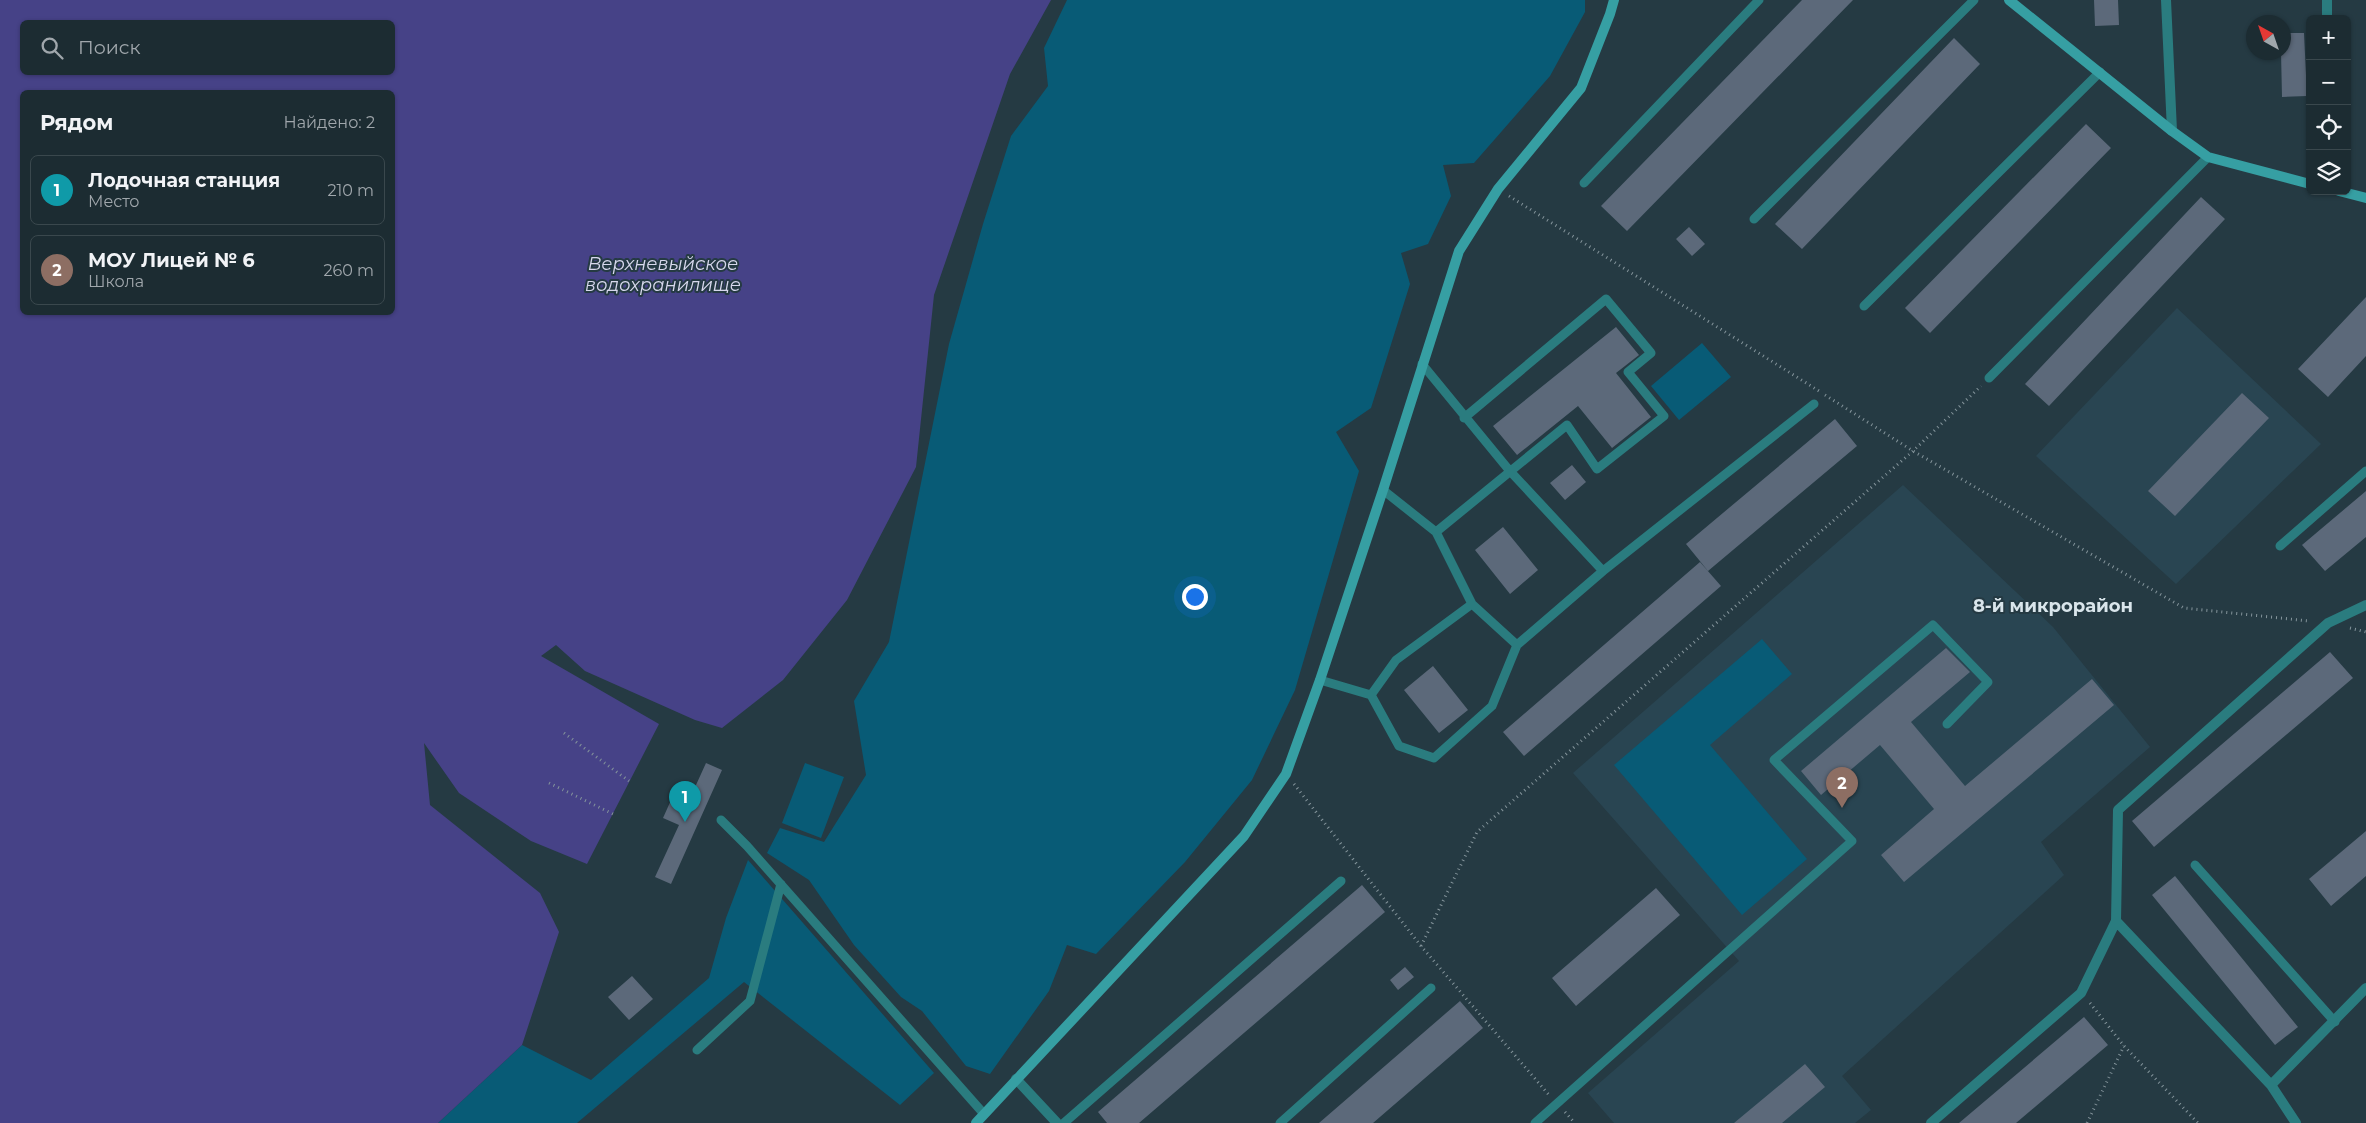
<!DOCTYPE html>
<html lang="ru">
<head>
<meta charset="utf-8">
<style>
  :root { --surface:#1c2c32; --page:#25343a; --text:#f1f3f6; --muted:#a0a7ac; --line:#3a484d; --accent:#8c9099 }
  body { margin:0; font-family:Montserrat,sans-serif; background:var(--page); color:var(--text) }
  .controls { position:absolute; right:15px; top:15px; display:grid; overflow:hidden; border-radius:8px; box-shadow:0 1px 4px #0004 }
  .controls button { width:45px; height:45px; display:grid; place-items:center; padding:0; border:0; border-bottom:1px solid var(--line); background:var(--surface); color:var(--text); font:25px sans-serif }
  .compass { position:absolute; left:2246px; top:15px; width:45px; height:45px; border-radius:50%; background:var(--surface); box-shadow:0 1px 4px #0004; rotate:320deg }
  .you { position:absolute; left:1194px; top:596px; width:18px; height:18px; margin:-12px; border:4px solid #fff; border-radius:50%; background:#1a73e8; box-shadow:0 0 0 8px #1a73e833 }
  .badge { display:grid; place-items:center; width:32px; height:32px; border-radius:50%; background:var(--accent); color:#fff; font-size:16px; font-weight:700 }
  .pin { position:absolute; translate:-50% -41px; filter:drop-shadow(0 1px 2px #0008) }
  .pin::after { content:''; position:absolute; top:26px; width:18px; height:15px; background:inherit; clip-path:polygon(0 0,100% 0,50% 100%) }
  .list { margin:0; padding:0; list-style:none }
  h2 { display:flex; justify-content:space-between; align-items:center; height:65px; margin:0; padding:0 20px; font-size:21px }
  h2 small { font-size:16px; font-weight:400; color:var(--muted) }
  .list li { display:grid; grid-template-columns:32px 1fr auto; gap:15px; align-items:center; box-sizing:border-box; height:70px; margin:0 10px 10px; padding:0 10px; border:1px solid var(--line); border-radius:8px }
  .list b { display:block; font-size:19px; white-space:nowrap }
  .list p { margin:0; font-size:16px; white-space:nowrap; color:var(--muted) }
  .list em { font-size:16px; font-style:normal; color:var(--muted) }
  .icon { flex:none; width:28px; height:28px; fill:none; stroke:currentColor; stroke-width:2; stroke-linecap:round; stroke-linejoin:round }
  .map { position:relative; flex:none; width:2366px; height:1123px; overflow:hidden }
  .search { position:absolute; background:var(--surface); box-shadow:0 1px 4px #0004; left:20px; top:20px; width:375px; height:55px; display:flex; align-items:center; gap:12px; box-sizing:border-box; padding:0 18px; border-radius:8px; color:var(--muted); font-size:19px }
  .panel { position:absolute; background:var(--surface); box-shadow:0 1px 4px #0004; left:20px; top:90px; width:375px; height:225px; border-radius:8px }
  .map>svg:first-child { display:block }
  .built { fill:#294552 }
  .green { fill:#085b76 }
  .water { fill:#464287; fill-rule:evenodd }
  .building { fill:#5c697a }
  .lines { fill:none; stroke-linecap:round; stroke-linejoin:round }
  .path { stroke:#85959c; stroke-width:3; stroke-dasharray:1 4; stroke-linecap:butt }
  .lane { stroke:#2a7c7f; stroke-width:9 }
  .street { stroke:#2a7c7f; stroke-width:10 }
  .secondary { stroke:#369fa3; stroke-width:10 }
  .labels { text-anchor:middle; stroke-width:4; stroke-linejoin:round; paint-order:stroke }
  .water-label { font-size:18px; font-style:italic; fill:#d7d8ed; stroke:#253a43 }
  .neighbourhood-label { font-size:18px; font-weight:bold; fill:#d9e5eb; stroke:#253a43 }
</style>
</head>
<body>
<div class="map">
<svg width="2366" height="1123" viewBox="0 0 2366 1123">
  <rect width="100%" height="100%" fill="#253a43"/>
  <!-- built -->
  <path class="built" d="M 2177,308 L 2321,444 L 2176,584 L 2036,456 Z
    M 1903,485 L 2053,627 L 2150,747 L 2041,842 L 2064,875 L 1842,1076 L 1871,1110 L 1855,1123 L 1614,1123 L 1588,1093 L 1739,961 L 1573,773 Z"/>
  <!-- green -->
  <path class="green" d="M 1067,0 L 1585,0 L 1585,12 L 1550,76 L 1474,163 L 1443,165 L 1451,196 L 1428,244 L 1401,253 L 1410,284 L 1371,408 L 1336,432 L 1359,471 L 1295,690 L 1252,780 L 1185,862 L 1096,954 L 1067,945 L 1049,991 L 990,1074 L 966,1066 L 922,1011 L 901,997 L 854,945 L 809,880 L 767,853 L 780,828 L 824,842 L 866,775 L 854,701 L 889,642 L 949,344 L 983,224 L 1011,136 L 1048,86 L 1044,48 Z
    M 1702,343 L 1731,377 L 1679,420 L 1651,386 Z
    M 1762,639 L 1792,674 L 1710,745 L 1807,859 L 1742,915 L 1614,765 Z
    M 805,763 L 844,777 L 821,838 L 782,823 Z
    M 748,860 L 934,1073 L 900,1105 L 744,982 L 577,1123 L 438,1123 L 522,1045 L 591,1080 L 709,978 L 726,918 Z"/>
  <!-- water -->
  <path class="water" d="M 0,0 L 1051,0 L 1010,74 L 934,295 L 916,467 L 847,600 L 783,680 L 722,728 L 695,720 L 585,671 L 556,645 L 541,656 L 659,724 L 587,864 L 531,841 L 459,793 L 424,743 L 430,805 L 540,893 L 559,932 L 522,1045 L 438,1123 L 0,1123 ZM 22,22 L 392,22 L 392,72 L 22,72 ZM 22,92 L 392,92 L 392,312 L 22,312 Z"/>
  <!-- building -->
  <path class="building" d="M 1802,0 L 1853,0 L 1627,231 L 1601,206 Z
    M 2094,0 L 2118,0 L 2119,25 L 2095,26 Z
    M 2284,33 L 2304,33 L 2307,96 L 2282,97 L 2281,52 L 2284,52 Z
    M 1954,38 L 1980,64 L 1802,249 L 1775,224 Z
    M 2086,124 L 2111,148 L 1930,333 L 1905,308 Z
    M 2201,197 L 2225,219 L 2049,406 L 2025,384 Z
    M 1689,227 L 1705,244 L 1692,256 L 1676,239 Z
    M 2366,297 L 2366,356 L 2328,397 L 2298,369 Z
    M 1616,327 L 1639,355 L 1616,373 L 1651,417 L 1612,448 L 1578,406 L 1517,455 L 1493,426 Z
    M 2242,393 L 2269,418 L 2175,516 L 2148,491 Z
    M 1835,419 L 1857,446 L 1708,571 L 1686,544 Z
    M 1572,465 L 1586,482 L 1565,500 L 1550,483 Z
    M 2366,491 L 2366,537 L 2325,571 L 2302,545 Z
    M 1503,527 L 1538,570 L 1510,594 L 1475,550 Z
    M 1700,562 L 1721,586 L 1524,756 L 1503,732 Z
    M 1946,648 L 1970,672 L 1911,722 L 1965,786 L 2092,679 L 2114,705 L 1904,882 L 1881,855 L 1934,809 L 1880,745 L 1821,795 L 1801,771 Z
    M 2330,652 L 2353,678 L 2154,847 L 2132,821 Z
    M 1433,666 L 1468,710 L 1439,733 L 1404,690 Z
    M 706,763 L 722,770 L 671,884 L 655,877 L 679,825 L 663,818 L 676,789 L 691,796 Z
    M 2366,831 L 2366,876 L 2331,906 L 2309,879 Z
    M 2175,876 L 2298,1027 L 2275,1045 L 2152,895 Z
    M 1362,885 L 1385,912 L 1139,1123 L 1107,1123 L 1098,1112 Z
    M 1656,888 L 1680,915 L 1576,1006 L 1552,978 Z
    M 1405,967 L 1414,977 L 1398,990 L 1390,980 Z
    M 632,976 L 653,999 L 629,1020 L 608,997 Z
    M 1460,1001 L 1483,1028 L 1373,1123 L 1319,1123 Z
    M 2084,1017 L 2108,1045 L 2016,1123 L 1959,1123 Z
    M 1805,1064 L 1825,1087 L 1782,1123 L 1734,1123 Z"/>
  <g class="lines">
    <!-- path -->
    <path class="path" d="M 1509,196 L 1819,391
      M 1825,395 L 1913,451 L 2184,608 L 2309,621
      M 2350,628 L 2366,632
      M 564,733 L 629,781
      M 549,783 L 613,814
      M 1294,784 L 1421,946 L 1549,1095
      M 1421,946 L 1477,832 L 1913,451 L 1981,386
      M 2090,1003 L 2124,1046 L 2198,1123
      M 1565,1112 L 1575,1123
      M 2087,1123 L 2124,1046"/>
    <!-- lane -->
    <path class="lane" d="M 1584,183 L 1759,0
      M 1754,219 L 1974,0
      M 1864,306 L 2100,72
      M 1422,364 L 1509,470 L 1603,571
      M 1989,378 L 2208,157
      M 1383,490 L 1436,532 L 1472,604
      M 1436,532 L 1567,425 L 1597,469 L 1664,416 L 1628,372 L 1651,353 L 1606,299 L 1464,418
      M 2280,546 L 2366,471
      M 1320,680 L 1371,695 L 1399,746 L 1434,758 L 1492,706 L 1517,645 L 1603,571 L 1814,404
      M 1371,695 L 1396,660 L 1472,604 L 1517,645
      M 721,820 L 747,846 L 984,1114
      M 2195,865 L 2335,1022
      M 697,1050 L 750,1001 L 781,884
      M 1064,1123 L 1341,881
      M 1280,1123 L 1431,988
      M 1535,1123 L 1852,841 L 1774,760 L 1933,625 L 1988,682 L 1947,724"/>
    <!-- street -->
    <path class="street" d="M 2166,0 L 2172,131
      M 2327,0 L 2327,19
      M 2116,921 L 2271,1085 L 2296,1123
      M 1016,1079 L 1057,1123
      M 2271,1085 L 2366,988
      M 1931,1123 L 2081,993 L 2116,921 L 2118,810 L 2328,623 L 2366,605"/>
    <!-- secondary -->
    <path class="secondary" d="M 2009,0 L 2172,131 L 2208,157 L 2310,184
      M 2339,191 L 2366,198
      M 976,1123 L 1244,836 L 1286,774 L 1320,680 L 1383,490 L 1459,251 L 1498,189 L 1581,88 L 1610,14 L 1614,0"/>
  </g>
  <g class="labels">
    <!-- water labels -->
    <g class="water-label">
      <text x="663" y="270">Верхневыйское<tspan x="663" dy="21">водохранилище</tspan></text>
    </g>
    <!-- neighbourhood labels -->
    <g class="neighbourhood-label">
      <text x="2053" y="612">8-й микрорайон</text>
    </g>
  </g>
</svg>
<div class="controls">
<button>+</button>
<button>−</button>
<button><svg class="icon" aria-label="locate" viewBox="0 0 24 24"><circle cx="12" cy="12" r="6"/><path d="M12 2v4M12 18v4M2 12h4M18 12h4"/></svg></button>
<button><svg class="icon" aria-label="layers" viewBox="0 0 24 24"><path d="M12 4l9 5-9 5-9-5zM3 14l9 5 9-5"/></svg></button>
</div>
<svg class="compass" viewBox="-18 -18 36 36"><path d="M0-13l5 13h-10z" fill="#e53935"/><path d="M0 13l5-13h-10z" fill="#a0a7ac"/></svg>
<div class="you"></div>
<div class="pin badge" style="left:685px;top:822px;background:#0f9aa8">1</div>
<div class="pin badge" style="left:1842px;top:808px;background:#8d6e63">2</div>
<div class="search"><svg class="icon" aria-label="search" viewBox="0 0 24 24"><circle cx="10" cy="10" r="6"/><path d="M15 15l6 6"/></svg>Поиск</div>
<section class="panel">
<h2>Рядом<small>Найдено: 2</small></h2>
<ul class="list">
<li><span class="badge" style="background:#0f9aa8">1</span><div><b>Лодочная станция</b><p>Место</p></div><em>210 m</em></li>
<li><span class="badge" style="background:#8d6e63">2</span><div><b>МОУ Лицей № 6</b><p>Школа</p></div><em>260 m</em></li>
</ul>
</section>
</div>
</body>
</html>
